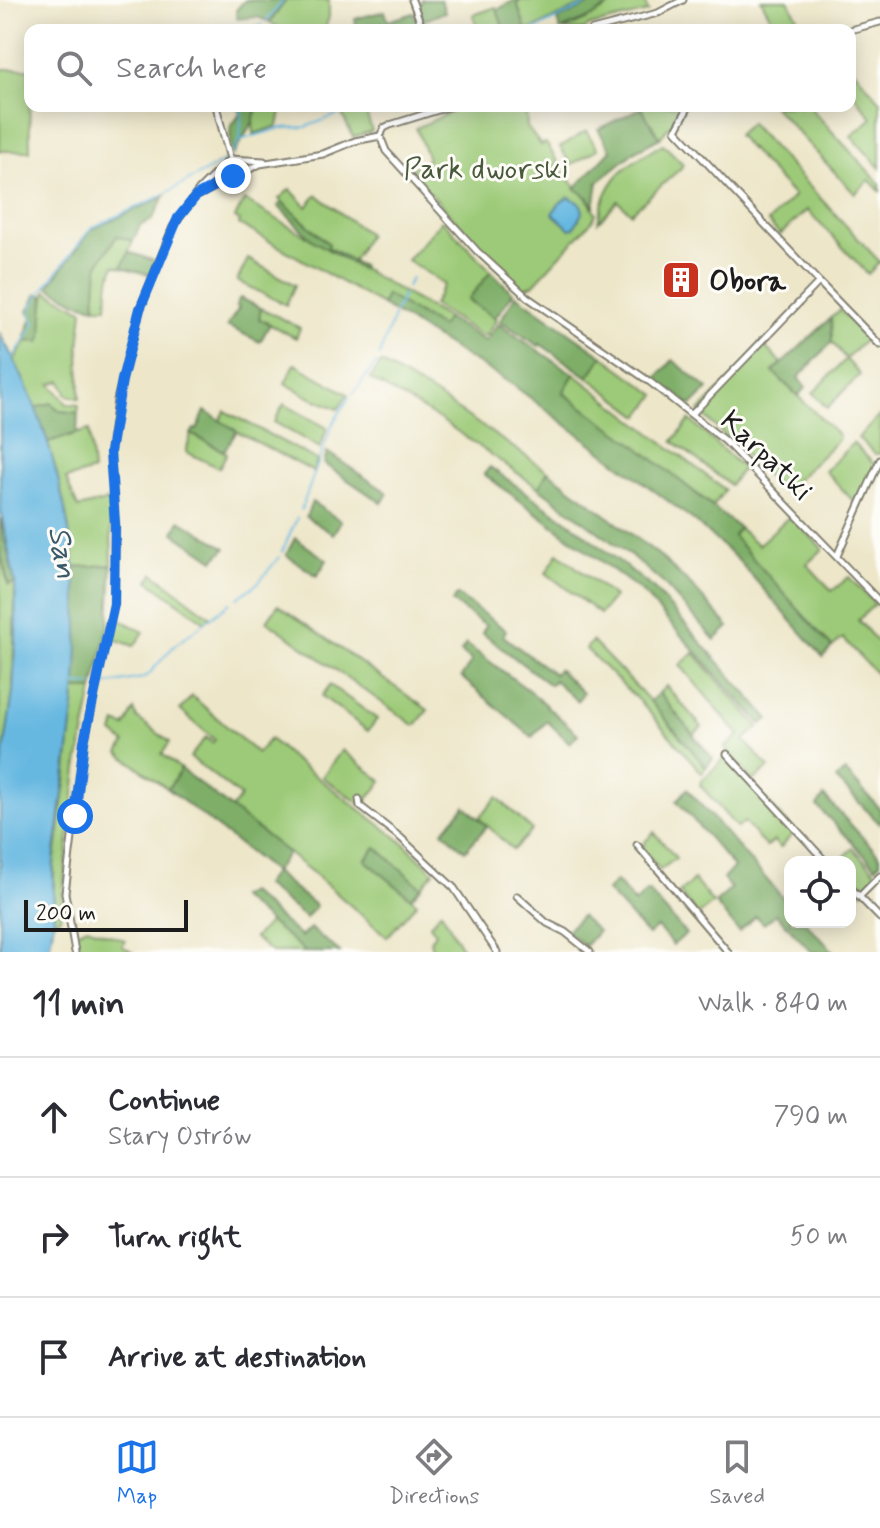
<!DOCTYPE html>
<html lang="en">
<head>
<meta charset="utf-8">
<style>
  :root { --surface:#fff; --page:#f2f2f3; --text:#2b2b33; --muted:#7c7c81; --line:#e1e1e2; --accent:#1a73e8 }
  body { margin:0; font-family:Mynerve,sans-serif; background:var(--page); color:var(--text) }
  .controls { position:absolute; right:24px; bottom:24px; display:grid; overflow:hidden; border-radius:16px; box-shadow:0 4px 20px #0003 }
  .controls button { width:72px; height:72px; display:grid; place-items:center; padding:0; border:0; border-bottom:2px solid var(--line); background:var(--surface); color:var(--text); font:40px sans-serif }
  .scale { position:absolute; left:24px; bottom:20px; width:164px; box-sizing:border-box; padding-left:8px; border:4px solid #1c1c1c; border-top:0; font-size:22px; line-height:28px; white-space:nowrap; color:#1c1c1c; -webkit-text-stroke:6px #fdfcf7; paint-order:stroke }
  .stop { position:absolute; width:24px; height:24px; margin:-18px; border:6px solid #1a73e8; border-radius:50%; background:#fff }
  .stop.end { background:#1a73e8; border-color:#fff; box-shadow:0 2px 8px #0008 }
  .list { margin:0; padding:0; list-style:none }
  h2 { display:flex; justify-content:space-between; align-items:center; height:104px; margin:0; padding:0 32px; font-size:34px }
  h2 small { font-size:26px; font-weight:400; color:var(--muted) }
  .list li { display:grid; grid-template-columns:52px 1fr auto; gap:24px; align-items:center; box-sizing:border-box; height:120px; padding:0 32px; border-top:2px solid var(--line) }
  .list b { display:block; font-size:30px; white-space:nowrap }
  .list p { margin:0; font-size:26px; white-space:nowrap; color:var(--muted) }
  .list em { font-size:26px; font-style:normal; color:var(--muted) }
  .icon { flex:none; width:44px; height:44px; fill:none; stroke:currentColor; stroke-width:2; stroke-linecap:round; stroke-linejoin:round }
  .map { position:relative; flex:none; width:880px; height:952px; overflow:hidden }
  .search { position:absolute; background:var(--surface); box-shadow:0 4px 20px #0003; left:24px; right:24px; top:24px; height:88px; display:flex; align-items:center; gap:20px; box-sizing:border-box; padding:0 28px; border-radius:16px; color:var(--muted); font-size:30px }
  .sheet { height:464px; background:var(--surface) }
  nav { display:flex; justify-content:space-around; align-items:center; box-sizing:border-box; height:112px; border-top:2px solid var(--line); background:var(--surface); font-size:22px; color:var(--muted) }
  nav a { display:grid; justify-items:center; gap:4px }
  nav .on { color:var(--accent) }
  .map>svg:first-child { display:block }
  .green { fill:#9dca78; stroke:#5c734a; stroke-width:2 }
  .forest { fill:#7eae68; stroke:#4d6542; stroke-width:2 }
  .water { fill:#66b8e1; stroke:#416a7e; stroke-width:2 }
  .lines { fill:none; stroke-linecap:round; stroke-linejoin:round }
  .stream { stroke:#66b8e1; stroke-width:2 }
  .minor-casing { stroke:#848172; stroke-width:9 }
  .minor { stroke:#fff; stroke-width:5 }
  .route { stroke:#1a73e8; stroke-width:10 }
  .labels { text-anchor:middle; stroke-width:6; stroke-linejoin:round; paint-order:stroke }
  .park-label { font-size:30px; fill:#49593c; stroke:#fdfcf7 }
  .poi-label { font-size:30px; font-weight:bold; fill:#1c1c1c; stroke:#fdfcf7; text-anchor:start }
  .street-label { font-size:30px; fill:#1c1c1c; stroke:#fdfcf7 }
  .water-label { font-size:32px; font-style:italic; fill:#3a5a6b; stroke:#fdfcf7 }
</style>
</head>
<body>
<div class="map">
<svg width="880" height="952" viewBox="0 0 880 952">
  <rect width="100%" height="100%" fill="#fdfcf7"/>
  <filter id="ink" filterUnits="userSpaceOnUse"><feTurbulence type="fractalNoise" baseFrequency=".0125" numOctaves="2"/><feDisplacementMap in="SourceGraphic" scale="16" xChannelSelector="R" yChannelSelector="G"/><feConvolveMatrix kernelMatrix="1 2 1 2 8 2 1 2 1" color-interpolation-filters="sRGB"/></filter>
  <filter id="wash" filterUnits="userSpaceOnUse"><feTurbulence type="fractalNoise" baseFrequency=".006" numOctaves="4" result="noise"/><feDisplacementMap in="SourceGraphic" scale="32" xChannelSelector="R" yChannelSelector="G"/><feGaussianBlur stdDeviation="1.8" result="paint"/><feColorMatrix in="noise" values="0 0 0 0 0 0 0 0 0 0 0 0 0 0 0 0 0 1.4 0 .05"/><feComposite in="paint" operator="in"/></filter>
  <g filter="url(#wash)">
    <rect width="100%" height="100%" fill="#ede6c9"/>
    <!-- green -->
    <path class="green" d="M 286,0 L 329,0 L 329,17 L 325,29 L 282,30 L 270,22 Z
      M 522,0 L 593,0 L 531,30 L 526,30 L 517,3 Z
      M 619,0 L 644,0 L 648,12 L 590,26 L 583,30 L 563,30 L 590,18 Z
      M 761,0 L 788,0 L 805,30 L 778,30 Z
      M 496,7 L 504,30 L 478,30 L 473,15 Z
      M 850,65 L 880,101 L 880,168 L 851,136 L 872,118 L 850,90 Z
      M 0,69 L 29,69 L 30,151 L 0,151 Z
      M 257,106 L 282,106 L 278,126 L 254,134 L 253,122 Z
      M 465,106 L 526,106 L 527,127 L 541,145 L 546,143 L 558,162 L 556,164 C 569,181 587,194 596,213 L 593,220 L 533,285 L 524,288 L 498,266 L 409,170 L 428,159 L 416,128 Z
      M 640,106 L 681,106 L 683,110 L 660,138 Z
      M 773,106 L 809,106 L 880,184 L 880,191 L 869,180 L 855,194 Z
      M 364,107 L 372,131 L 353,137 L 342,114 Z
      M 750,123 L 880,262 L 868,274 L 807,210 L 780,235 L 768,222 L 794,196 L 737,135 Z
      M 586,131 L 598,149 L 571,165 L 560,147 Z
      M 663,144 L 683,164 L 681,168 L 631,213 L 618,201 L 598,222 C 606,177 625,165 663,144 Z
      M 290,189 L 307,207 L 317,195 L 368,234 L 353,261 L 327,247 L 329,244 L 279,199 Z
      M 244,200 L 447,318 L 442,328 L 386,295 L 382,305 L 239,224 L 240,221 L 235,218 Z
      M 442,220 L 491,271 L 468,300 L 497,319 L 486,335 L 482,336 L 433,305 L 444,284 L 407,260 Z
      M 117,236 L 133,241 L 122,267 L 114,265 L 108,287 L 107,307 L 95,307 L 98,265 Z
      M 248,259 L 295,285 L 286,305 L 237,281 Z
      M 46,291 L 83,310 L 79,347 L 80,399 L 67,395 L 61,381 L 51,384 L 67,404 L 79,405 L 78,413 L 60,411 L 51,403 L 35,408 L 14,360 L 27,341 L 39,342 Z
      M 261,308 L 300,328 L 296,338 L 259,319 Z
      M 840,310 L 867,338 L 846,359 L 860,375 L 827,408 L 813,393 L 846,359 L 832,342 L 831,318 Z
      M 764,346 L 782,363 L 773,372 L 839,436 L 838,440 L 784,492 L 699,411 Z
      M 603,356 L 656,395 L 640,416 L 588,377 Z
      M 381,363 L 436,395 L 548,471 L 539,488 L 441,420 L 370,379 Z
      M 295,364 L 348,394 L 338,409 L 309,397 L 285,383 Z
      M 574,374 L 725,490 L 713,506 L 563,392 Z
      M 284,404 L 327,428 L 320,448 L 274,422 Z
      M 225,411 L 317,460 L 314,472 L 219,422 Z
      M 880,415 L 880,454 L 875,454 L 858,438 Z
      M 690,420 L 743,468 L 730,485 L 673,441 Z
      M 89,430 L 93,471 L 66,479 L 78,508 L 110,500 L 112,565 L 73,567 L 48,442 Z
      M 191,434 L 227,453 L 219,468 L 186,452 Z
      M 853,443 L 875,465 L 857,505 L 825,471 Z
      M 790,516 L 823,549 L 807,564 L 832,591 L 849,577 L 875,604 L 858,620 L 880,645 L 880,678 L 843,638 L 832,647 L 732,536 L 739,528 L 758,545 Z
      M 0,551 L 8,585 L 15,583 L 13,692 L 0,779 Z
      M 558,553 L 614,597 L 600,614 L 546,573 Z
      M 153,573 L 211,617 L 205,622 L 149,581 Z
      M 278,605 L 428,710 L 415,726 L 267,621 Z
      M 115,617 L 144,632 L 134,646 L 111,638 Z
      M 592,641 L 650,701 L 706,767 L 702,773 L 643,705 L 586,649 Z
      M 694,653 L 759,727 L 744,740 L 769,768 L 753,781 L 725,748 L 739,735 L 680,665 Z
      M 330,685 L 377,719 L 368,731 L 322,696 Z
      M 666,686 L 702,727 L 693,735 L 659,693 Z
      M 75,690 L 93,690 L 77,769 L 60,918 L 54,921 L 54,865 L 66,782 Z
      M 192,696 L 257,753 L 270,739 L 293,759 L 404,843 L 434,872 L 421,887 L 376,848 L 365,859 L 417,903 L 387,937 L 313,873 L 231,809 L 241,797 L 190,757 L 206,737 L 212,743 L 215,740 L 180,710 Z
      M 134,710 L 137,718 L 170,742 L 162,754 L 181,769 L 168,789 L 119,753 L 125,743 L 113,733 L 116,723 L 125,727 Z
      M 342,750 L 382,781 L 363,806 L 322,777 Z
      M 725,758 L 729,759 L 795,832 L 780,848 L 774,841 L 766,847 L 744,822 L 737,828 L 700,785 L 701,781 Z
      M 497,797 L 532,830 L 513,850 L 479,818 Z
      M 654,832 L 676,858 L 660,870 L 643,849 L 644,843 Z
      M 853,848 L 876,872 L 876,876 L 861,892 L 850,885 L 850,862 L 839,862 Z
      M 694,880 L 713,903 L 698,915 L 679,893 Z
      M 441,911 L 464,952 L 433,952 L 430,941 L 435,932 L 430,925 Z
      M 269,922 L 306,952 L 271,952 L 254,938 Z
      M 87,927 L 125,940 L 122,946 L 132,952 L 78,952 L 74,933 Z"/>
    <!-- forest -->
    <path class="forest" d="M 245,0 L 286,0 L 270,22 L 257,17 L 237,19 L 236,10 Z
      M 422,0 L 441,0 L 445,12 L 423,21 L 418,8 Z
      M 515,0 L 522,0 L 517,3 L 526,30 L 504,30 L 497,10 Z
      M 599,0 L 619,0 L 590,18 L 560,30 L 557,20 Z
      M 385,11 L 388,21 L 414,13 L 421,30 L 386,30 L 383,23 L 357,29 L 355,19 Z
      M 237,106 L 257,106 L 253,122 L 233,155 L 231,152 L 230,128 L 240,114 Z
      M 641,108 L 660,138 L 635,151 L 598,182 L 594,207 L 589,198 L 575,188 L 611,150 L 598,129 Z
      M 165,196 L 152,220 L 140,226 L 133,241 L 117,236 L 98,265 L 95,307 L 79,303 L 48,287 L 92,229 Z
      M 282,202 L 329,244 L 328,247 L 363,267 L 362,270 L 312,240 L 278,206 Z
      M 129,252 L 155,261 L 150,275 L 122,267 Z
      M 491,271 L 513,293 L 495,318 L 468,300 Z
      M 37,294 L 44,296 L 42,337 L 40,342 L 27,341 L 26,335 L 32,317 L 28,311 Z
      M 386,295 L 441,327 L 447,318 L 485,341 L 498,324 L 574,374 L 563,393 L 633,443 L 739,528 L 733,536 L 832,647 L 823,657 L 737,559 L 692,519 L 513,385 L 382,305 Z
      M 516,295 L 603,356 L 588,377 L 540,344 L 539,346 L 500,321 Z
      M 240,298 L 261,308 L 259,319 L 270,324 L 260,342 L 227,326 L 239,308 L 236,306 Z
      M 831,318 L 832,342 L 798,378 L 806,387 L 798,396 L 773,372 Z
      M 673,360 L 708,389 L 691,406 L 656,379 Z
      M 51,403 L 60,411 L 78,413 L 77,433 L 48,442 L 35,408 Z
      M 205,411 L 237,431 L 224,451 L 191,434 L 194,429 L 197,430 Z
      M 327,452 L 388,493 L 382,503 L 324,464 Z
      M 490,467 L 577,528 L 654,589 L 769,719 L 761,724 L 641,591 L 484,474 Z
      M 548,471 L 659,555 L 695,589 L 729,627 L 715,640 L 663,583 L 635,559 L 539,488 Z
      M 312,502 L 341,521 L 333,534 L 306,517 Z
      M 0,518 L 15,583 L 9,585 L 0,551 Z
      M 180,520 L 226,548 L 214,560 L 174,533 Z
      M 295,538 L 327,560 L 317,576 L 286,555 Z
      M 112,565 L 109,624 L 93,690 L 75,690 L 78,630 L 73,567 Z
      M 457,595 L 506,630 L 503,636 L 554,674 L 558,669 L 583,693 L 577,701 L 554,680 L 550,685 L 482,633 L 486,626 L 452,602 Z
      M 466,644 L 531,692 L 578,734 L 570,743 L 547,721 L 532,737 L 461,677 L 472,661 L 461,652 Z
      M 659,693 L 713,759 L 706,767 L 650,701 Z
      M 181,769 L 288,853 L 274,872 L 316,906 L 306,918 L 264,885 L 274,872 L 168,789 Z
      M 845,771 L 880,809 L 880,824 L 836,779 Z
      M 687,789 L 790,906 L 790,922 L 805,922 L 834,952 L 812,952 L 776,914 L 764,924 L 756,916 L 739,932 L 715,903 L 731,889 L 723,879 L 734,867 L 677,801 Z
      M 824,796 L 880,856 L 880,862 L 876,867 L 817,806 Z
      M 465,806 L 487,826 L 465,851 L 443,831 Z
      M 376,847 L 421,887 L 411,898 L 365,860 Z
      M 616,881 L 635,903 L 648,891 L 686,934 L 673,945 L 657,927 L 648,935 L 607,891 Z
      M 249,892 L 301,937 L 310,928 L 340,952 L 306,952 L 239,897 Z
      M 581,916 L 598,931 L 585,946 L 566,931 Z"/>
    <!-- water -->
    <path class="water" d="M 569,197 L 580,203 L 583,211 L 574,228 L 570,229 L 554,215 L 553,212 L 560,203 Z
      M 0,334 C 51,422 77,529 78,631 C 78,708 63,785 54,861 C 52,879 54,898 54,916 C 54,928 50,940 49,952 L 0,952 L 0,779 L 13,692 L 16,632 L 15,583 L 0,508 Z"/>
    <g class="lines">
      <!-- stream -->
      <path class="stream" d="M 267,20 L 284,0
        M 254,30 L 262,24
        M 534,30 L 596,0
        M 240,140 L 281,128 L 306,127 L 360,106
        M 232,154 L 240,140 L 242,106
        M 407,287 L 411,278
        M 395,312 L 403,295
        M 379,356 L 394,316
        M 12,359 L 35,324 L 30,312 L 35,300 L 91,228 L 161,196 L 226,160
        M 353,394 L 376,363
        M 301,510 L 332,425 L 349,397
        M 282,552 L 297,518
        M 238,598 L 259,582 L 279,557
        M 74,684 L 93,685
        M 102,685 L 143,678 L 149,674 L 174,646 L 230,603
        M 77,941 L 79,952"/>
    </g>
  </g>
  <g filter="url(#ink)">
    <g class="lines">
      <defs>
        <path id="minor" d="M 412,0 L 423,30
          M 592,30 L 658,13 L 683,0
          M 850,30 L 880,22
          M 689,106 L 676,130 L 819,282
          M 380,136 L 386,151 L 477,251 L 527,297 L 650,382 L 725,441 L 880,602
          M 380,136 L 384,128 L 390,125 L 451,106
          M 230,159 L 264,161
          M 197,196 L 260,164 L 323,154 L 355,141 L 380,136
          M 692,414 L 819,282 L 880,345
          M 837,556 L 880,460
          M 727,754 L 826,862
          M 359,799 L 360,806 L 401,838 L 454,888 L 497,952
          M 637,845 L 728,952
          M 850,887 L 880,918
          M 517,896 L 547,923 L 565,932 L 590,952
          M 860,896 L 880,876
          M 75,952 L 65,893 L 84,742 L 114,604 L 115,523 L 110,452 L 117,400 L 140,309 L 173,227 L 199,190 L 230,159 L 216,106"/>
      </defs>
      <!-- minor casing -->
      <use href="#minor" class="minor-casing"/>
      <!-- minor -->
      <use href="#minor" class="minor"/>
    </g>
  </g>
  <g class="lines" filter="url(#ink)">
    <!-- route -->
    <path class="route" d="M 75,816 L 84,742 L 114,604 L 115,523 L 110,452 L 122,380 L 140,309 L 178,218 L 196,196 L 233,176"/>
  </g>
  <!-- icons -->
  <defs>
    <symbol id="building-square" viewBox="-11 -11 22 22"><rect x="-9" y="-9" width="18" height="18" rx="4" fill="#c8321e" stroke="#fdfcf7"/><path d="M-4-6H4V6H1V3H-1V6H-4ZM-2.5-4.3h1.7v1.8h-1.7ZM.8-4.3h1.7v1.8H.8ZM-2.5-1h1.7V.8h-1.7ZM.8-1h1.7V.8H.8Z" fill="#fff"/></symbol>
  </defs>
  <g fill-rule="evenodd">
    <use href="#building-square" x="659" y="258" width="44" height="44"/>
  </g>
  <g class="labels">
    <!-- park labels -->
    <g class="park-label">
      <text x="486" y="178">Park dworski</text>
    </g>
    <!-- poi labels -->
    <g class="poi-label">
      <text x="709" y="290">Obora</text>
    </g>
    <!-- street labels -->
    <g class="street-label">
      <text transform="translate(767 455) rotate(44)" y="10">Karpatki</text>
    </g>
    <!-- water labels -->
    <g class="water-label">
      <text transform="translate(64 552) rotate(81)" y="11">San</text>
    </g>
  </g>
</svg>
<div class="controls">
<button><svg class="icon" aria-label="locate" viewBox="0 0 24 24"><circle cx="12" cy="12" r="6"/><path d="M12 2v4M12 18v4M2 12h4M18 12h4"/></svg></button>
</div>
<div class="scale">200 m</div>
<div class="stop" style="left:75px;top:816px"></div>
<div class="stop end" style="left:233px;top:176px"></div>
<div class="search"><svg class="icon" aria-label="search" viewBox="0 0 24 24"><circle cx="10" cy="10" r="6"/><path d="M15 15l6 6"/></svg>Search here</div>
</div>
<section class="sheet">
<h2>11 min<small>Walk · 840 m</small></h2>
<ul class="list">
<li><svg class="icon" aria-label="ahead" viewBox="0 0 24 24"><path d="M12 20V5M6 11l6-6 6 6"/></svg><div><b>Continue</b><p>Stary Ostrów</p></div><em>790 m</em></li>
<li><svg class="icon" aria-label="right" viewBox="0 0 24 24"><path d="M7 20v-9h11M14 6l5 5-5 5"/></svg><div><b>Turn right</b></div><em>50 m</em></li>
<li><svg class="icon" aria-label="arrive" viewBox="0 0 24 24"><path d="M6 21V4h12l-3 4 3 4H6"/></svg><div><b>Arrive at destination</b></div></li>
</ul>
</section>
<nav>
<a class="on"><svg class="icon" aria-label="map" viewBox="0 0 24 24"><path d="M3 6l6-2 6 2 6-2v14l-6 2-6-2-6 2zM9 4v14M15 6v14"/></svg>Map</a>
<a><svg class="icon" aria-label="directions" viewBox="0 0 24 24"><path d="M12 3l9 9-9 9-9-9zM9 14v-3h6M13 9l2 2-2 2"/></svg>Directions</a>
<a><svg class="icon" aria-label="saved" viewBox="0 0 24 24"><path d="M7 4h10v16l-5-4-5 4z"/></svg>Saved</a>
</nav>
</body>
</html>
